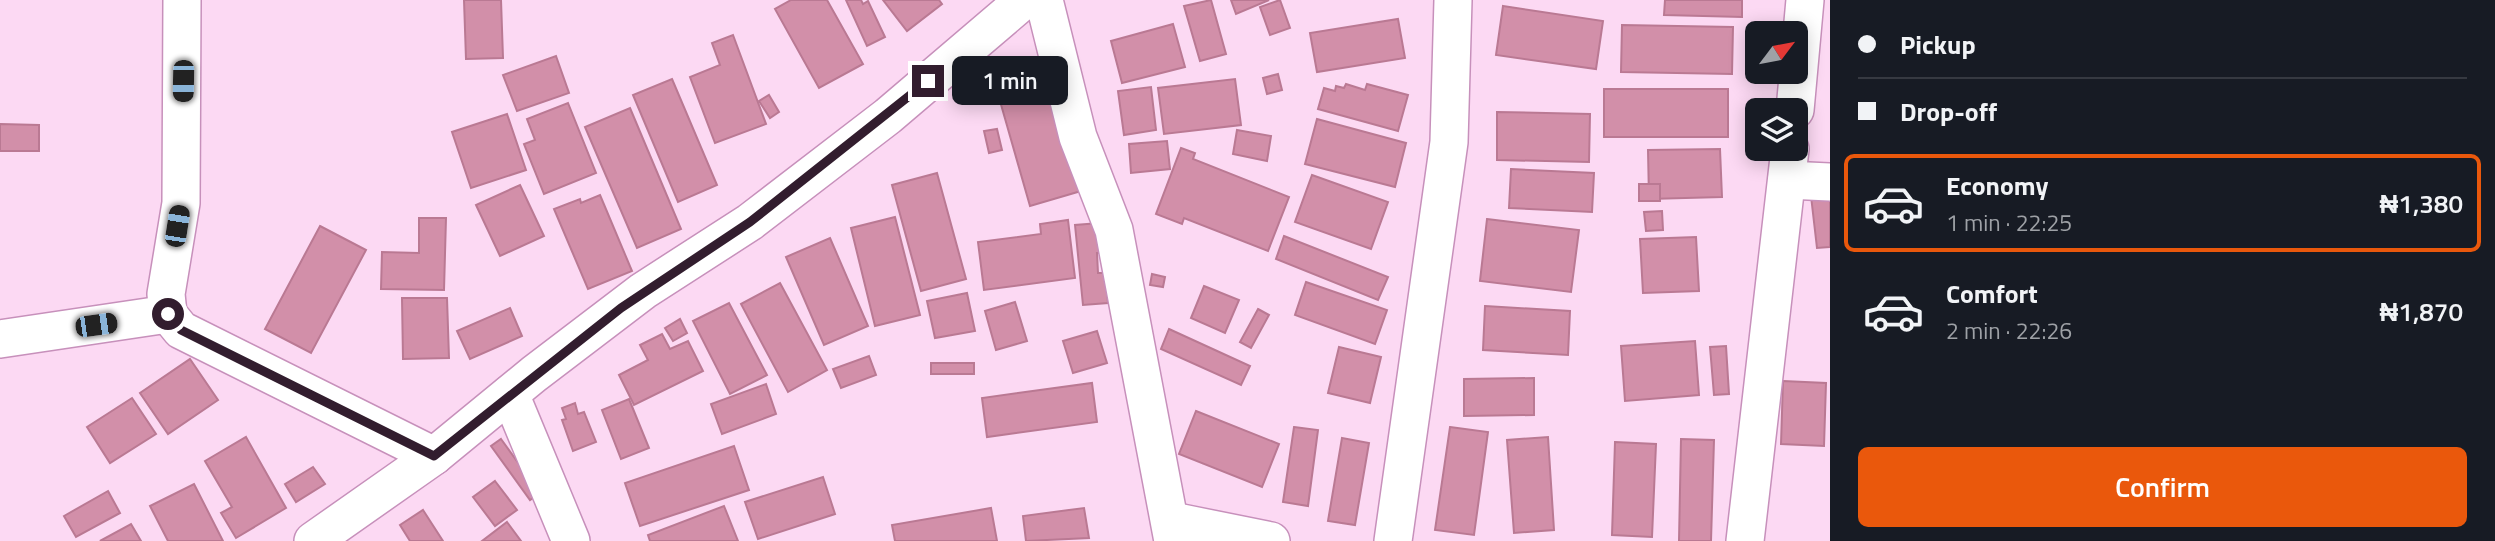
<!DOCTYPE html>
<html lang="en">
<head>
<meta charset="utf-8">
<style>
	:root { --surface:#171b24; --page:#20242c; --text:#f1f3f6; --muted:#9ea1a6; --line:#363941; --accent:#ea580c }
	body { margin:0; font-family:"Titillium Web",sans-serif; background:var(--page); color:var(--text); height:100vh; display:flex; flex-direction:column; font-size:26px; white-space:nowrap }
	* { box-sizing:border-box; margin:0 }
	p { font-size:23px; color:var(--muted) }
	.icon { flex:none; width:38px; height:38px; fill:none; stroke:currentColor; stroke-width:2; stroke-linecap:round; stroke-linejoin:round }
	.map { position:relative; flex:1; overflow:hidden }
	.drawer { display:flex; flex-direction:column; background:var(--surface); width:665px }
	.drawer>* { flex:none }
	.hud { display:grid; align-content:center; height:154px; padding:0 28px; background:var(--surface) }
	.needle { width:46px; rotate:58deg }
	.tools { position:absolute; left:1745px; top:21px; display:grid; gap:14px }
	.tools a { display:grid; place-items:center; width:63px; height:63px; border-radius:10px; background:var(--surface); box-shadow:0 4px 18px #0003; font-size:35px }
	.end { position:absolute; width:32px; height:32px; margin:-16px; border:9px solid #321d2e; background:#fff; box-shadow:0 0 0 4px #fff }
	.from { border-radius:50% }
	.bubble { position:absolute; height:49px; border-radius:10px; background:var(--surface); box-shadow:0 4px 18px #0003; font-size:23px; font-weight:600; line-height:49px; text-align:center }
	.car { position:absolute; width:21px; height:42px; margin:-21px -10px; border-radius:9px; box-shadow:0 0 5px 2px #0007; background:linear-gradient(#222 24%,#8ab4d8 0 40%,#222 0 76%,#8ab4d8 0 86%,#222 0) }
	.hud b { display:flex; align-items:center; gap:24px; height:66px; font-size:26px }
	.hud b+b { border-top:2px solid var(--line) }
	.hud i { width:18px; height:18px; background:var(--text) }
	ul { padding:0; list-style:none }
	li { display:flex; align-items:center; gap:21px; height:98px; margin:0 14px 10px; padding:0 14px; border:4px solid transparent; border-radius:10px }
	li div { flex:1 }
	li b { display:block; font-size:26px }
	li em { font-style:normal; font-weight:600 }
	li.selected { border-color:var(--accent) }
	li>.icon { width:63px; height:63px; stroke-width:1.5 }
	.cta { display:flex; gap:14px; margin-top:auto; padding:14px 28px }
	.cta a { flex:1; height:80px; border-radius:10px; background:var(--accent); color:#fff; font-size:28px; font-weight:600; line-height:80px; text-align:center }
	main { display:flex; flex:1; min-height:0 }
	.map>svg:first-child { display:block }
	.building { fill:#d28fa9; stroke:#ba7993; stroke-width:2 }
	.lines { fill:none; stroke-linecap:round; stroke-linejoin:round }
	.minor-casing { stroke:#c790bb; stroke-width:40 }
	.minor { stroke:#fff; stroke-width:37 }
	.route { stroke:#321d2e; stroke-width:9 }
</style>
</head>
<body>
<main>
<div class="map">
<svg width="1830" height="541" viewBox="0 0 1830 541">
	<rect width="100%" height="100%" fill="#fcd9f3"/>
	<g class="building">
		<polygon points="464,0 501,0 503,58 466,59"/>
		<polygon points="791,0 827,0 863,64 819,88 775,9"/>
		<polygon points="846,0 861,0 863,4 868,1 885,37 867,46"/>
		<polygon points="883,0 939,0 942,4 907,31"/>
		<polygon points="1211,0 1226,54 1200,61 1184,6"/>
		<polygon points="1231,0 1269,0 1236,14"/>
		<polygon points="1280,0 1290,28 1270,35 1260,7"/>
		<polygon points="1665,0 1742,0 1742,17 1664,15"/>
		<polygon points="1503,6 1603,21 1596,69 1496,55"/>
		<polygon points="1398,19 1405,58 1317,72 1310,33"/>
		<polygon points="1173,24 1185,67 1122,83 1111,41"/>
		<polygon points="1622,25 1733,27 1732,74 1621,72"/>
		<polygon points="733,35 766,124 715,143 690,77 720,65 712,43"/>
		<polygon points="556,56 569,93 517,111 503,75"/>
		<polygon points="1278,74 1282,90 1267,94 1263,78"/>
		<polygon points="672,79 717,185 678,202 633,95"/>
		<polygon points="1235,79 1241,125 1164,134 1158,88"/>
		<polygon points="1049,80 1081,191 1030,206 998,94"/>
		<polygon points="1346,84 1365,90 1367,84 1408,95 1398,131 1318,109 1324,88 1335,91 1336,86 1344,88"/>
		<polygon points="1151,87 1156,130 1124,135 1118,91"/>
		<rect x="1604" y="89" width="124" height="48"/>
		<polygon points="769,95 779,112 770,118 759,101"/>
		<polygon points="568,103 596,173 544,194 524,144 535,140 527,119"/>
		<polygon points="630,108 681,229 637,248 585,127"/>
		<polygon points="1497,112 1590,114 1589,162 1497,160"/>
		<polygon points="507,114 526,170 471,188 452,132"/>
		<polygon points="1317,119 1406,143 1395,187 1305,164"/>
		<polygon points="0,124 39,125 39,151 0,151"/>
		<polygon points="997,129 1002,150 989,153 984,131"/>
		<polygon points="1237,130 1271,136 1267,161 1233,154"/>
		<polygon points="1167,141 1170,169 1131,173 1129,144"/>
		<polygon points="1181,148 1195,153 1193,159 1289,197 1268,251 1184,218 1182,224 1156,214"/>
		<polygon points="1720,149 1722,197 1649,199 1648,150"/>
		<polygon points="1511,169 1594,173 1592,212 1509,208"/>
		<polygon points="937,173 966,279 921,291 892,185"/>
		<polygon points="1312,175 1388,202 1371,249 1295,222"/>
		<rect x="1639" y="184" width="21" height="17"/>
		<polygon points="520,185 544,236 500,256 476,205"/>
		<polygon points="1830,194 1830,247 1817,248 1811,196"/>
		<polygon points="600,195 632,271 588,289 554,209 580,199 581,203"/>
		<polygon points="1662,211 1663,230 1646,231 1644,212"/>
		<polygon points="895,217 920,315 875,326 851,228"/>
		<polygon points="419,218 446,218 444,290 381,289 382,252 419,253"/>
		<polygon points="1487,219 1579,230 1571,292 1480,281"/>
		<polygon points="1068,220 1075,278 984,290 978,242 1041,234 1040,224"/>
		<polygon points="1099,223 1102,253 1097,253 1098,273 1106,273 1108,303 1083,305 1075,225"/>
		<polygon points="320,226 366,250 311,353 265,329"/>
		<polygon points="1284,236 1388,277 1378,300 1276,259"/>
		<polygon points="1696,237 1699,291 1643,293 1640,239"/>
		<polygon points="830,238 868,326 824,345 786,257"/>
		<polygon points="1152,274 1165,277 1163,287 1150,285"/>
		<polygon points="1306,282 1387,310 1375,344 1295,315"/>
		<polygon points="780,283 827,370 788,392 741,304"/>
		<polygon points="1204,286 1239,300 1225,333 1191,318"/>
		<polygon points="967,293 975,331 935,338 927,301"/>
		<polygon points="402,298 447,298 449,358 403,359"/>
		<polygon points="1015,302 1027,341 996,350 985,311"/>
		<polygon points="729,303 767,375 730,394 693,321"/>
		<polygon points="1485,306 1570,311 1568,355 1483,350"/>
		<polygon points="510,308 522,336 470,359 457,331"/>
		<polygon points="1258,309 1269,315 1251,348 1240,342"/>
		<polygon points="680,319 687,333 673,341 665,328"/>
		<polygon points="1169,329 1250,366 1241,385 1161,349"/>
		<polygon points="1097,331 1107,363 1073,373 1063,341"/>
		<polygon points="662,334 670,349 688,341 703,371 634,405 619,375 648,360 640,345"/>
		<polygon points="1695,341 1699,395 1625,401 1621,346"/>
		<polygon points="1726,346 1729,394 1714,395 1710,347"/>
		<polygon points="1339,347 1381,357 1370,403 1328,393"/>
		<polygon points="869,356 876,375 841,388 833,369"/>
		<polygon points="190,359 218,400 168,434 140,393"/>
		<rect x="931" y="363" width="43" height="11"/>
		<polygon points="1534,378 1534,415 1464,416 1464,379"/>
		<polygon points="1783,381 1826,383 1824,446 1781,444"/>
		<polygon points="1092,383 1097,422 987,437 982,398"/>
		<polygon points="766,384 776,414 722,434 711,404"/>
		<polygon points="132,398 156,434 110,463 87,427"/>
		<polygon points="629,399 649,448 621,459 602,410"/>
		<polygon points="575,403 578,414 584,412 596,442 573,451 562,420 566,419 562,408"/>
		<polygon points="1196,411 1279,444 1262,487 1179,454"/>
		<polygon points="1294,427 1318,430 1308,506 1283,502"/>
		<polygon points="1450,427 1488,432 1474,535 1435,530"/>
		<polygon points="246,437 286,508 236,538 221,513 232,507 205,461"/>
		<polygon points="1548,437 1554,530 1514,533 1507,440"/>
		<polygon points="1342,438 1369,443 1355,525 1328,521"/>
		<polygon points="501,439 540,493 530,500 491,446"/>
		<polygon points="1681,439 1714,440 1711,541 1679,541"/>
		<polygon points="1615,442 1656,444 1652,537 1612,535"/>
		<polygon points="734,446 749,490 640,526 625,483"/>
		<polygon points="313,467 325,484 296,502 285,484"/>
		<polygon points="823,477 835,514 758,539 745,502"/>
		<polygon points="495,481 517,510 495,526 473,497"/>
		<polygon points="194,484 223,541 168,541 150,506"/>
		<polygon points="108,491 120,513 76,537 64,516"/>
		<polygon points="724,506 738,541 650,541 648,535"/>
		<polygon points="991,508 997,541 895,541 892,525"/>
		<polygon points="1084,508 1089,538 1026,541 1023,516"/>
		<polygon points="423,510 443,541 410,541 400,525"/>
		<polygon points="507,522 521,541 482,541"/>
		<polygon points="131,524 141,541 100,541"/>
	</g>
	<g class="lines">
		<g class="minor-casing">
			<g id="minor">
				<polyline points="182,0 181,203 166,294 168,314 181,330 434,456"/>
				<polyline points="1044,0 1078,137 1114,230 1173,541"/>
				<polyline points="1795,110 1805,0"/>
				<polyline points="1787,180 1830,182"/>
				<polyline points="0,339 168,314"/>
				<polyline points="510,394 571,541"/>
				<polyline points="1172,521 1271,541"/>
				<polyline points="313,541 434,456 534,374 643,291 750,222 888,116 1024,0"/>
				<polyline points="1393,541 1449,142 1453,0"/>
				<polyline points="1745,541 1790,149"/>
			</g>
		</g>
		<use href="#minor" class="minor"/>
	</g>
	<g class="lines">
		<polyline class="route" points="168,314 181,330 434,456 621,308 750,222 928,81"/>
	</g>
</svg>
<div class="tools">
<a><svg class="needle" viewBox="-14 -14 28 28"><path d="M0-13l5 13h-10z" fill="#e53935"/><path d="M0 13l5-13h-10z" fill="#9ea1a6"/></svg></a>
<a><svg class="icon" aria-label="layers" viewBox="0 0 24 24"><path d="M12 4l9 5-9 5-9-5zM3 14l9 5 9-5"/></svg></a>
</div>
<i class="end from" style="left:168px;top:314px"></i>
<i class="end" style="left:928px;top:81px"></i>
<div class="bubble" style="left:952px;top:56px;width:116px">1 min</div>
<i class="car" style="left:183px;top:81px;rotate:181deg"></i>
<i class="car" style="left:177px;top:226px;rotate:9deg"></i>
<i class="car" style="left:96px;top:325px;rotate:82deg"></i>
</div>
<section class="drawer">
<div class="hud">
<b><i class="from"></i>Pickup</b>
<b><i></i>Drop-off</b>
</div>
<ul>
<li class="selected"><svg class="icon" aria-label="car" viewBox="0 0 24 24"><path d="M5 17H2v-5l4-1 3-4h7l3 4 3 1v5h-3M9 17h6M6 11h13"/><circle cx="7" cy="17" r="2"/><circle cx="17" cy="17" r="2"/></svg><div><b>Economy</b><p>1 min · 22:25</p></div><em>₦1,380</em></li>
<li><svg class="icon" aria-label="car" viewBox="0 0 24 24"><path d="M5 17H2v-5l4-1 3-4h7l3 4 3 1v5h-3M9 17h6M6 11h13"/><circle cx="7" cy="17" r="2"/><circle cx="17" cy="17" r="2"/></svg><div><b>Comfort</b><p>2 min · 22:26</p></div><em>₦1,870</em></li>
</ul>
<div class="cta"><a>Confirm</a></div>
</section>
</main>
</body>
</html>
